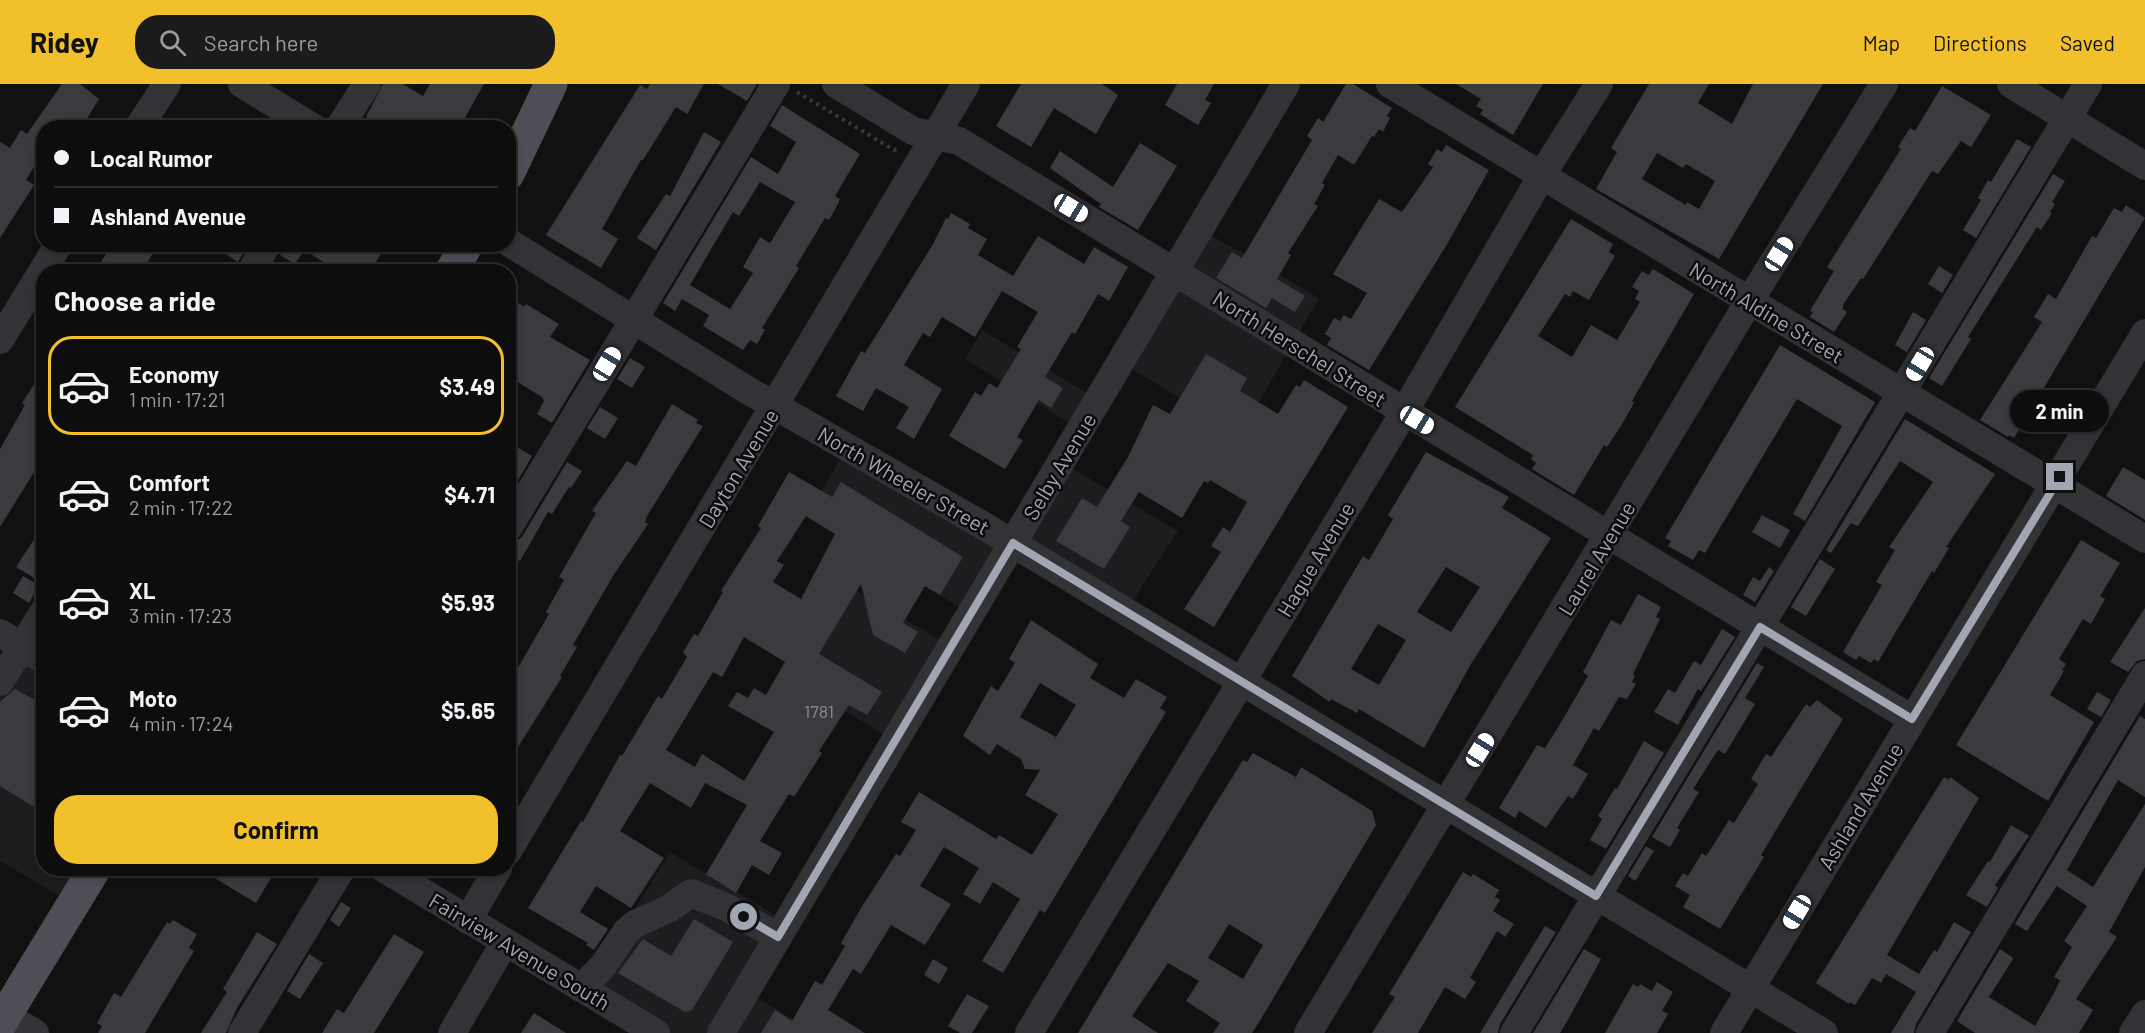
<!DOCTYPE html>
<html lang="en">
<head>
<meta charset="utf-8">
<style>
	:root { --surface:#0d0d0e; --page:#1b1b1c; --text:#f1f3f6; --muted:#9a9c9e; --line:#2d2d2e; --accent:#f1c02a }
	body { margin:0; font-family:Barlow,sans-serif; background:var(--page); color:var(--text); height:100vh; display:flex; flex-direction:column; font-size:22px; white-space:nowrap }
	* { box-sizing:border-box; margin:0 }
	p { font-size:20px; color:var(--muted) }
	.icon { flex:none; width:33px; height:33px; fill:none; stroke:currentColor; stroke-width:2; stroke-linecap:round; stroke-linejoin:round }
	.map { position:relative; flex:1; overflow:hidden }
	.sheet { position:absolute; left:36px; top:180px; width:480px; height:612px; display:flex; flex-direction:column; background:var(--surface); border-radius:24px; box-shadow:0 3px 9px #0003,0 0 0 2px var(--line) }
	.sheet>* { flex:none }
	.banner { position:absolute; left:36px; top:36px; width:480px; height:132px; border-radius:24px; box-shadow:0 3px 9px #0003,0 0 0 2px var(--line); display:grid; align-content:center; height:132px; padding:0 18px; background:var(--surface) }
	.end { position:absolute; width:27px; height:27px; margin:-14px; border:8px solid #a2a6b3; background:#111; box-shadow:0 0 0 3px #111 }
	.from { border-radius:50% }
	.bubble { position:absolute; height:42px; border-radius:21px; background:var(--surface); box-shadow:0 3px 9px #0003,0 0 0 2px var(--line); font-size:20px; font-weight:700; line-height:42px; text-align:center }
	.car { position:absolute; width:18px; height:36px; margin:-18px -9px; border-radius:8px; box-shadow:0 0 4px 2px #0007; background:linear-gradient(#fff 24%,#345 0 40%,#fff 0 76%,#345 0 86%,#fff 0) }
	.banner b { display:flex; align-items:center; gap:21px; height:57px; font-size:22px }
	.banner b+b { border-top:2px solid var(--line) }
	.banner i { width:15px; height:15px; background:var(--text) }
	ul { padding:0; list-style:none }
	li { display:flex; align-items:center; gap:18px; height:99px; margin:0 12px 9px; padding:0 6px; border:3px solid transparent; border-radius:24px }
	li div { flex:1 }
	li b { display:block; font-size:22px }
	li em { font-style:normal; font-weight:700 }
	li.selected { border-color:var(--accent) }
	li>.icon { width:54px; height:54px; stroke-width:1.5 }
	h2 { padding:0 18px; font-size:27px; line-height:72px }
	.button { display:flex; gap:12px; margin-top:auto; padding:12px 18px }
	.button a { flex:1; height:69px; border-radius:24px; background:var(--accent); color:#111; font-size:24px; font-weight:700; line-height:69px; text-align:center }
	header { display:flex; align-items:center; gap:36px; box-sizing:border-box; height:84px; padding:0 30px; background:var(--accent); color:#111 }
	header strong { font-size:28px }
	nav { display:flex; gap:33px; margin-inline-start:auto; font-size:21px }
	.search { width:420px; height:54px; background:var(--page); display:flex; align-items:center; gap:15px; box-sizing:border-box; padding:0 21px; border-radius:24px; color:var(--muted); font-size:22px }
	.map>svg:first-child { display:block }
	.built { fill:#1d1d1f }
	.building { fill:#3b3b3f; fill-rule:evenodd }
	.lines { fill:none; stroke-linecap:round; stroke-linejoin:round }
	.path { stroke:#38393e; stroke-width:4; stroke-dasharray:3 4.5; stroke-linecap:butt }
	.minor { stroke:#323237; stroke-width:28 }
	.major { stroke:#4e4f56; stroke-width:33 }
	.route { stroke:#a2a6b3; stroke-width:8 }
	.labels { text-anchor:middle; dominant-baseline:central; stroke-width:5; stroke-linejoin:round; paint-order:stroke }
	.number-label { font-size:18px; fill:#888b96 }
	.street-label { font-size:21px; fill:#a2a6b3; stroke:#0c0c0d }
</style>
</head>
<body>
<header>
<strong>Ridey</strong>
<div class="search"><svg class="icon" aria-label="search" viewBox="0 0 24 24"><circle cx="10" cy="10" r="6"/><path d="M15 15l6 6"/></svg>Search here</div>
<nav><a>Map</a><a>Directions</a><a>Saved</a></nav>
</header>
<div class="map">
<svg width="2145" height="949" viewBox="0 0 2145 949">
	<rect width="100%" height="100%" fill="#111112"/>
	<g class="built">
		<polygon points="1197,143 1319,214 1240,351 1116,275"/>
		<polygon points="982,246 1100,317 1081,346 965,275"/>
		<polygon points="846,365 1012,463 1063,379 1178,447 1124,530 1012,463 971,530 806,432"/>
		<polygon points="834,494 952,563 896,658 780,587"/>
		<polygon points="20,565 43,579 44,784 102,785 79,823 0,777 0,597"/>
		<polygon points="670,768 794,842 752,911 816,949 653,949 584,908"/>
	</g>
	<g class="building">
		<polygon points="62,0 80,0 99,15 81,44 44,44 44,66 26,96 34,101 0,154 0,58 10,64 21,46 27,50"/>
		<polygon points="383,0 403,0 423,12 430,0 484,0 459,44 383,44 366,33"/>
		<polygon points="650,0 704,0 687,30 676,23 643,76 641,76 602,145 618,155 601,184 546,151 640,1 647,5"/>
		<polygon points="718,0 757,0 747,17"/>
		<polygon points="1021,0 1102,0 1118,11 1096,50 1054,24 1031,63 996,42"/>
		<polygon points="1177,0 1214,0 1205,16 1211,19 1198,41 1165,21"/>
		<polygon points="1346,0 1353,0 1392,24 1387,32 1390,34 1383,48 1379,45 1374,53 1372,52 1354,81 1338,71 1322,99 1325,101 1314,120 1318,122 1288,169 1291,171 1277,195 1305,212 1295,228 1272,214 1266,224 1216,194 1232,168 1242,174 1312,56 1307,52 1318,34 1323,38"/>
		<polygon points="1456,0 1543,0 1513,51 1480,30 1483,26 1476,22 1481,15"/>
		<path d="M1649,0H1709L1698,19L1732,40L1753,0H1823L1719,175L1596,105L1617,68L1611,64ZM1657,69L1683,84L1686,80L1715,97L1699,125L1687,118L1686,121L1642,95Z"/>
		<polygon points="1942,2 1991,31 1971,63 1961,57 1938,90 1932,87 1863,195 1861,194 1843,221 1843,225 1847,228 1834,248 1810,233 1813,228 1810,227 1834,187 1827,183 1901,65 1898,63 1910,44 1915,47"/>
		<path d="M782,21L860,70L835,112L840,115L838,120L829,136L825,134L796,182L799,184L762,244L765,246L757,260L750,256L743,266L703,242L709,231L682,215L675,227L663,219L751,73L778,90L796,58L770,42ZM760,98L795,118L770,159L760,153L743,183L753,189L730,225L690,201L733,128L739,132Z"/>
		<polygon points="704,48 721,58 656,166 637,154 666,110 670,112"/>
		<polygon points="2017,55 2031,63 1976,154 1963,146 1981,116 1978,114 1988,96 1991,98"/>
		<polygon points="1140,59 1177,82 1138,146 1099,123 1101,120 1050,84 1060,67 1113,103"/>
		<polygon points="1446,61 1489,86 1446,162 1369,286 1327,261 1331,254 1325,250 1334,234 1340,237 1344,231 1351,235 1367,209 1333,190 1379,115 1402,128 1433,83 1428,80 1437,65 1442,68"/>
		<polygon points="2053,90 2065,97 2052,118 2055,120 2050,128 2052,129 2041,146 2037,143 1968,253 1971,255 1942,302 1929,294"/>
		<polygon points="2126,121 2145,134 2014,354 2009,351 2008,353 1980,336 2042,238 2034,233 2048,210 2056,215 2092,152 2096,154 2114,124 2122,128"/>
		<polygon points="951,129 970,140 968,144 987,155 978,171 1013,192 1038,152 1084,180 1094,163 1128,183 1109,217 1098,210 1075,250 1072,248 1045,293 1063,304 1051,324 1039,316 1017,353 1023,356 1005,385 949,352 975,308 981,312 989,299 997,304 1021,265 1017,263 1038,228 1002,207 975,253 942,233 930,253 923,249 904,281 942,305 914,355 896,344 909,323 876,304 863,327 836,312 861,267 865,269 932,162 946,134 948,135"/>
		<polygon points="1571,135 1613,160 1609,168 1615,172 1589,216 1573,207 1570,213 1565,210 1538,252 1572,273 1591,241 1617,256 1640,218 1635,215 1639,207 1632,203 1642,187 1649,191 1653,185 1694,210 1632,317 1634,319 1621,342 1607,363 1604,361 1574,411 1532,385 1536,379 1531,375 1533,371 1455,323"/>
		<polygon points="112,160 158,160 142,188 95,188"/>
		<polygon points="211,160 248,160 238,178"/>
		<polygon points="283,160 387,160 370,188 340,188 304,166 295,180 280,171"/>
		<polygon points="1939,182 1953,191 1942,209 1928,200"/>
		<polygon points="519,219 524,223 526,220 559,240 550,253 590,276 552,339 537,330 544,317 542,313 508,292 508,236"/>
		<polygon points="1913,228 1926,236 1907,268 1895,261"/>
		<polygon points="1780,261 1875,318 1805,437 1793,430 1842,342 1797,315 1705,469 1699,466 1693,476 1668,462 1671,457 1665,454"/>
		<polygon points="1206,270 1247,294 1240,307 1278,330 1296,301 1300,303 1304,296 1348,323 1214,543 1184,525 1221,468 1211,462 1223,443 1230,448 1247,418 1210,396 1208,399 1204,397 1182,434 1139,408 1121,437 1130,443 1104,485 1056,457 1082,414 1097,423 1128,373 1153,321 1170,330"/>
		<polygon points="630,274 645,283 632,304 617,295"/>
		<polygon points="44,285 44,372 0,443 0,365 25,321 22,319"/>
		<polygon points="672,320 698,336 696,339 703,342 647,432 645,438 648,440 613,492 573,561 577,563 560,592 562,593 508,679 508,607 515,596 512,594 549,530 546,528 564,496 559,493 596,429 592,427 627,377 636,382"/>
		<polygon points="600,323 618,334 605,355 587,344"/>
		<polygon points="1905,335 1995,390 1946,463 1949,464 1934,489 1932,487 1878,578 1874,575 1871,579 1859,572 1856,576 1843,568 1882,501 1876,498 1895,466 1889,463 1933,398 1900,377 1858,442 1851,439 1831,469 1826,466"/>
		<polygon points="515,362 532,372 514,403 508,400 508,373"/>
		<path d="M1426,368L1509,413L1502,424L1551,454L1471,580L1424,664L1359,625L1357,629L1331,615L1330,618L1292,592L1363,472L1369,476L1393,435L1388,431ZM1446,483L1480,503L1451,548L1417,528ZM1378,540L1406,556L1379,601L1351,585Z"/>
		<polygon points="567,378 582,387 571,404 569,403 552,430 548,428 520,477 508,471 513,459 522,453"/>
		<polygon points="2123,383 2145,396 2145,436 2106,412"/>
		<path d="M789,388L832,413L841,398L963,473L940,511L925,502L903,539L918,548L905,569L873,551L861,500L832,548L819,570L882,608L867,631L849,621L819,667L822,669L794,713L789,710L760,757L782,769L769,791L752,781L736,809L706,790L747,721L705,699L691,724L650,699L620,747L664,774L631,824L596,802L580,828L608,845L594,866L586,861L588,859L528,824L581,737L583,738L620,671L622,672L658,612L662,615L687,573L683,568L694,550L698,552L723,508L721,507L761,444L758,442ZM806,432L835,450L801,515L773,498L784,481L777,477ZM744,553L785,578L766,611L754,604L748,614L737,608L728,622L774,648L744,697L702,670L695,683L666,666L713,588L722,593Z"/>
		<polygon points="1762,431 1790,446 1780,464 1752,448"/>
		<polygon points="44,440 44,483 36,495 16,483"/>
		<polygon points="2081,456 2120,479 2100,512 2105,515 2091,540 2083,535 2059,575 2066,580 2062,586 2064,587 2050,611 2094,638 2048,717 1956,661"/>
		<polygon points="1820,475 1835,485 1806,532 1791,523"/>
		<polygon points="1769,483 1774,487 1755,518 1743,511 1753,493 1760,497"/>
		<polygon points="23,492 39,501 29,519 13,509"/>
		<polygon points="1638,510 1661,523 1656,533 1660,535 1633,590 1635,592 1632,598 1636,600 1627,615 1619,613 1599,647 1594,644 1573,681 1588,690 1573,715 1568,712 1546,744 1519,727 1515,734 1499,724 1537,661 1545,664 1563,635 1588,592 1583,588 1611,536 1621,541"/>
		<polygon points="2145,524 2145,575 2137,577 2128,588 2110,578"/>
		<path d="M1031,536L1098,580L1090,594L1124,614L1136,595L1167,613L1160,624L1166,628L1045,829L1040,826L1003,889L982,877L1020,815L993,798L980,820L963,810L979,784L944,763L920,802L951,820L925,861L891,841L861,890L853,885L828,926L865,949H761L775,926L792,937L815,897L822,901L845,862L841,859L861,824L896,770L900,772L916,746L901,738L919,708L996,755L999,751L1032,771L1058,730L1025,711L1040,686L1025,685L1021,675L997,660L990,671L963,652L991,602L998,607L1015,579L1009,575ZM1040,599L1076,621L1056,653L1020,633Z"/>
		<polygon points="1722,545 1735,553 1701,607 1698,605 1678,641 1654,628 1668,605 1675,609 1694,577 1701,581"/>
		<polygon points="1757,579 1764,583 1745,614 1755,620 1725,670 1718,666 1693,705 1699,708 1677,744 1680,746 1670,763 1652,753"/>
		<polygon points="15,605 44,621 44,729 0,702 0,618"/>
		<polygon points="2097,608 2111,616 2101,633 2087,625"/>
		<polygon points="1817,616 1843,635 1761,771 1764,773 1720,845 1683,823 1690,811 1675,802 1683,789 1688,792 1702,769 1706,772 1711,765 1729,736 1734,739 1758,700 1751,695 1766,670 1771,673 1806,620 1810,623"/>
		<polygon points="2140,632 2145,635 2145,713 2118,696 2067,786 2093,803 2145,720 2145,783 2109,848 2117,853 2076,915 2093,926 2079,949 1975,949 1957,937 2000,865 2012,873 2013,875 1989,913 2035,942 2054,909 2060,896 2054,893 2072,863 2064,857 2087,822 2057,802 2027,847 2015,840"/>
		<polygon points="1644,657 1664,669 1606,765 1590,756 1602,735 1598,732 1615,704 1617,705"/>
		<path d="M1253,669L1296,693L1301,683L1372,727L1376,741L1261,935L1252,949H1213L1220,939L1186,917L1199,897L1168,879L1132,932L1158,949H1078L1210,729L1243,676L1247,678ZM1229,840L1263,861L1243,895L1208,874Z"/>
		<polygon points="1944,693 1949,696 1950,693 1979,714 1887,871 1919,890 1934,866 1937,868 1954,838 1971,848 1916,940 1914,949 1891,949 1916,908 1886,890 1881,899 1872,894 1855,921 1850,918 1849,920 1816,899"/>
		<polygon points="2011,741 2029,752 1995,801 1998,804 1987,823 1966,811 1988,777 1990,778"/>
		<polygon points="1646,762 1654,767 1635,797 1628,792"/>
		<polygon points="198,784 277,784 256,819"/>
		<polygon points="1463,788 1471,793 1473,790 1499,806 1495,813 1500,816 1493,827 1514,840 1505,853 1497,847 1470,894 1476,898 1465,915 1445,903 1418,949 1372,949 1395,913 1389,910"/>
		<polygon points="341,818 351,824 339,843 330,836"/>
		<polygon points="694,835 733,858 692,926 685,928 618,889 643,855 671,872"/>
		<polygon points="173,836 197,850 189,864 194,867 145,949 98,949 102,942 97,939 114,909 121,913 167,838 170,840"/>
		<polygon points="1545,842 1556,848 1500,940 1498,949 1480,949"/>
		<polygon points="257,848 277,860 237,924 226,949 201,949 227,908 223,905"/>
		<polygon points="394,850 424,868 374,949 322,949 337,925 344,929"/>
		<polygon points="1584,865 1601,875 1569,934 1560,949 1533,949"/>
		<polygon points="309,870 323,879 300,915 287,907"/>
		<polygon points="933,875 948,884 939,900 924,891"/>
		<polygon points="1657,898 1673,908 1662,927 1668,930 1657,949 1605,949 1633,900 1638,903 1640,900 1652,907"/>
		<polygon points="967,910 989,922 972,949 960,949 948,942"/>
		<polygon points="534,929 566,949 521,949"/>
	</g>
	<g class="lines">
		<polyline class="path" points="797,8 894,66 899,65"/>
		<g class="minor">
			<polyline points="242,0 314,44"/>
			<polyline points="836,0 913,47 959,57 1912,635"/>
			<polyline points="1390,0 2145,455"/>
			<polyline points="2011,0 2145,82"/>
			<polyline points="138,44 167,0"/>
			<polyline points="339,44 367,0"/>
			<polyline points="508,158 749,307 984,442 1824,949"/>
			<polyline points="251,188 267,160"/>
			<polyline points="0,256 59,160"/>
			<polyline points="508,444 776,0"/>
			<polyline points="0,549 44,576"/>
			<polyline points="0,598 44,527"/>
			<polyline points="508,767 966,0"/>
			<polyline points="383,784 656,949"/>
			<polyline points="468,836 498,784"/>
			<polyline points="581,904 603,882 626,848 635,840 670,824 691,809 726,823 778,853"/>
			<polyline points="0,928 35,949"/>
			<polyline points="242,949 342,784"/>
			<polyline points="452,949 505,858"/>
			<polyline points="721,949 1286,0"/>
			<polyline points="1029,949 1397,340 1548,81 1599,0"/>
			<polyline points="1308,949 1742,229 1884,0"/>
			<polyline points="1514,949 2088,0"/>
			<polyline points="1724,949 2145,249"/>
			<polyline points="1930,949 2145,591"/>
			<polyline points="2133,949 2145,930"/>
		</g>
		<g class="major">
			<polyline points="508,90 551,0"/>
			<polyline points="451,188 467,160"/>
			<polyline points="0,940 95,784"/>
		</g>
	</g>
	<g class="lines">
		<polyline class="route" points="744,833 778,853 1013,459 1596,812 1760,543 1912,635 2060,393"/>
	</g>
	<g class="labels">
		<g class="number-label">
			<text x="819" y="627">1781</text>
		</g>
		<g class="street-label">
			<text transform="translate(1767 228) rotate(31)">North Aldine Street</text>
			<text transform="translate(1300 264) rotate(32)">North Herschel Street</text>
			<text transform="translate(1059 382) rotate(-59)">Selby Avenue</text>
			<text transform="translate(738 384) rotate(-59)">Dayton Avenue</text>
			<text transform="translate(904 396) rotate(30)">North Wheeler Street</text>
			<text transform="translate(1596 474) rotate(-59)">Laurel Avenue</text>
			<text transform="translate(1315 475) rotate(-59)">Hague Avenue</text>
			<text transform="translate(1860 722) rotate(-59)">Ashland Avenue</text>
			<text transform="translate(520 867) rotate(31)">Fairview Avenue South</text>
		</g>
	</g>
</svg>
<i class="end from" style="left:744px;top:833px"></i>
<i class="end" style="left:2060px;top:393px"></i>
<div class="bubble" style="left:2010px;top:306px;width:99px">2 min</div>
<i class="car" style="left:1071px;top:124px;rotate:121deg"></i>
<i class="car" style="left:1779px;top:170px;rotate:32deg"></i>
<i class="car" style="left:607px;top:280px;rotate:31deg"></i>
<i class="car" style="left:1920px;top:280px;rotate:211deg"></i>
<i class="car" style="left:1417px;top:336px;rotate:121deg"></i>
<i class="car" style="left:1480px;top:666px;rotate:32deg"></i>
<i class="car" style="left:1797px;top:828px;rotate:211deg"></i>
<div class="banner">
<b><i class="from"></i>Local Rumor</b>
<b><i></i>Ashland Avenue</b>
</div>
<section class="sheet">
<h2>Choose a ride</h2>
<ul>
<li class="selected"><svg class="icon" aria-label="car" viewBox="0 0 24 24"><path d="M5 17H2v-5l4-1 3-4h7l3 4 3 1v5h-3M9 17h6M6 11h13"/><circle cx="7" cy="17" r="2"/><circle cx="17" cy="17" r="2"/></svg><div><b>Economy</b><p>1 min · 17:21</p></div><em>$3.49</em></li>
<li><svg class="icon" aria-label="car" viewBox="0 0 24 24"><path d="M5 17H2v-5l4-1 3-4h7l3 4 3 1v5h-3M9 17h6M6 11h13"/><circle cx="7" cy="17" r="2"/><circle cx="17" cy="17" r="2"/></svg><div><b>Comfort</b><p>2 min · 17:22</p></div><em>$4.71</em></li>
<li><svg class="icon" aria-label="car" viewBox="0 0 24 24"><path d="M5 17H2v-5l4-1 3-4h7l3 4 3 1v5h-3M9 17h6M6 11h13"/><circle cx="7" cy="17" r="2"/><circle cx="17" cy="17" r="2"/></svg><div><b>XL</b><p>3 min · 17:23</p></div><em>$5.93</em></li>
<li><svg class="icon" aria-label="car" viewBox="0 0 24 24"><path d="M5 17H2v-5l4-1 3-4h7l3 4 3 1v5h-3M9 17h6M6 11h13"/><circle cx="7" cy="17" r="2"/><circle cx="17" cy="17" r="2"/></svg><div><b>Moto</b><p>4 min · 17:24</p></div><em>$5.65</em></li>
</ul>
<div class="button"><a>Confirm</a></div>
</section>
</div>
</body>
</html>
